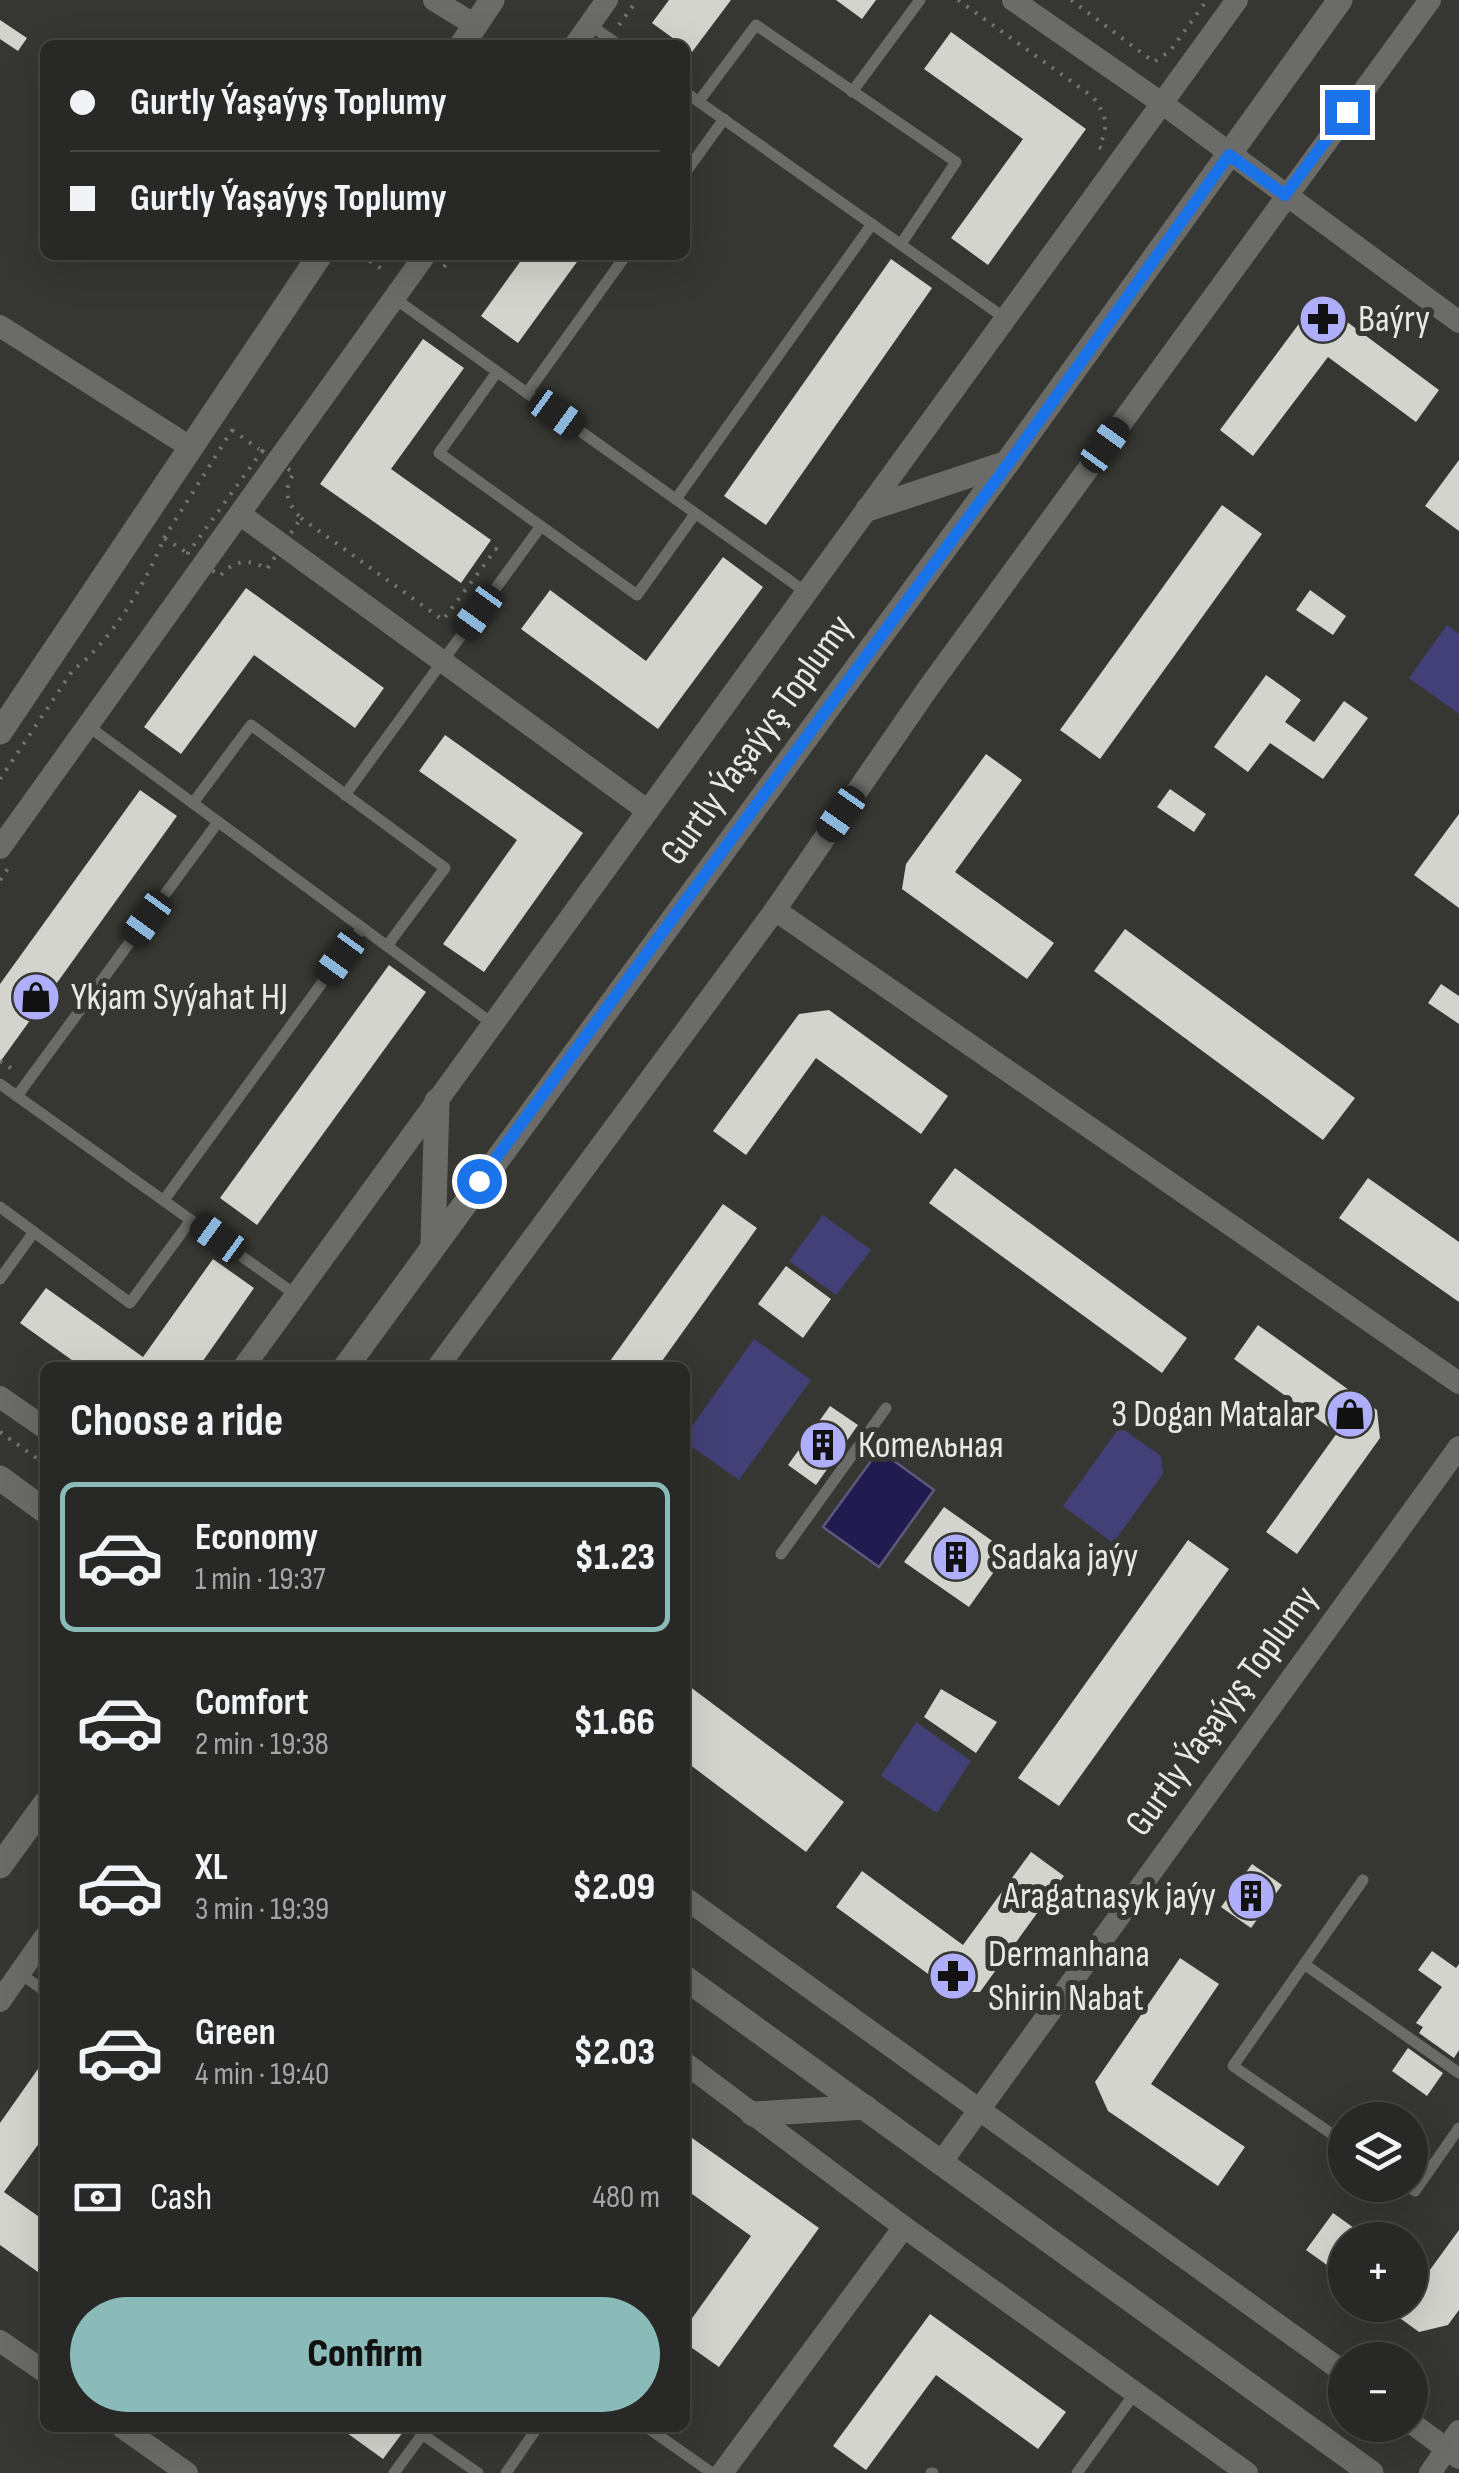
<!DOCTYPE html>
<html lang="en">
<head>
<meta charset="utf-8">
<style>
	:root { --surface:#282926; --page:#343532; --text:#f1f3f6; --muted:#a5a6a7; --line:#444543; --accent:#8bbbb9 }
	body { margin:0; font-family:"Sofia Sans Condensed",sans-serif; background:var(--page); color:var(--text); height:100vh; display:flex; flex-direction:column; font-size:38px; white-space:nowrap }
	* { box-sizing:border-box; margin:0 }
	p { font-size:32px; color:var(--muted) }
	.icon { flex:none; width:55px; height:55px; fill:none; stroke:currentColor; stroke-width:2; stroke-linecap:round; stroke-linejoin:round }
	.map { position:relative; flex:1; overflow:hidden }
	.panel { position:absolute; left:40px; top:1362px; width:650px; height:1070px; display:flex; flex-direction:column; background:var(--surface); border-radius:15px; box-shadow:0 10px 40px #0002,0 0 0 2px var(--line) }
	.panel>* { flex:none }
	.hud { position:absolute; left:40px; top:40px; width:650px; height:220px; border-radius:15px; box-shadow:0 10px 40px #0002,0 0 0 2px var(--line); display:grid; align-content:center; height:220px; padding:0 30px; background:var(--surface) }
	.buttons { position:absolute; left:1328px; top:2102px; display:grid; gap:20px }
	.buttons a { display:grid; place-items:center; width:100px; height:100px; border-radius:50%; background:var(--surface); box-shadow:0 10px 40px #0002,0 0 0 2px var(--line); font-size:50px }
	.end { position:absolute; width:45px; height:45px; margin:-22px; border:12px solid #1a73e8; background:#fff; box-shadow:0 0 0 5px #fff }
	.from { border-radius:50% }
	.car { position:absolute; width:30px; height:60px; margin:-30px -15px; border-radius:12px; box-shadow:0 0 8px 2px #0007; background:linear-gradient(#222 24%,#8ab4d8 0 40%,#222 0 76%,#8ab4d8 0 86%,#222 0) }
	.hud b { display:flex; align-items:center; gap:35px; height:95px; font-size:38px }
	.hud b+b { border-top:2px solid var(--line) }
	.hud i { width:25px; height:25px; background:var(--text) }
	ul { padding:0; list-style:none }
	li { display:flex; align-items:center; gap:30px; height:150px; margin:0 20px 15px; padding:0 10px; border:5px solid transparent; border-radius:15px }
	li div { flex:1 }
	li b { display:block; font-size:38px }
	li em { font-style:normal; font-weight:800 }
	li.on { border-color:var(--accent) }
	li>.icon { width:90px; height:90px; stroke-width:1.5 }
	h2 { padding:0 30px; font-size:45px; line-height:120px }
	.pay { display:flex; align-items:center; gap:25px; height:110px; padding:0 30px; font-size:38px }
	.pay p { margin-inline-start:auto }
	.button { display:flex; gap:20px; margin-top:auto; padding:20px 30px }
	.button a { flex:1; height:115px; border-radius:60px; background:var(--accent); color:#111; font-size:40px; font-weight:800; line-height:115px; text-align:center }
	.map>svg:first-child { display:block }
	.green { fill:#424076 }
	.water { fill:#221b50; stroke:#5d597d; stroke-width:2.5 }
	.building { fill:#d4d4ce }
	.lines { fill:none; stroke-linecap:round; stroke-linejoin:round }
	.path { stroke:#747571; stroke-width:4; stroke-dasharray:2.5 8; stroke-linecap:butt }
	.service { stroke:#6b6b69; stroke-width:11 }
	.minor { stroke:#6b6b69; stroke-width:22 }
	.tertiary { stroke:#6b6b69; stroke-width:25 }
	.route { stroke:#1a73e8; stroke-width:12 }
	.labels { text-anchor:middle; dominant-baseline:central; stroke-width:10; stroke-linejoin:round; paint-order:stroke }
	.poi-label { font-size:38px; fill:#e8e9e6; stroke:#363732; text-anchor:start }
	.street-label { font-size:38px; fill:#e8e9e6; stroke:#363732 }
</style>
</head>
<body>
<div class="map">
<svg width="1459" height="2473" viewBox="0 0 1459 2473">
	<rect width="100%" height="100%" fill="#363732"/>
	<g class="green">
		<polygon points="1447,625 1459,634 1459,714 1409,678"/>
		<polygon points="823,1215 871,1250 836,1295 789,1261"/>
		<polygon points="754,1339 811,1380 739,1480 685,1442 685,1436"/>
		<polygon points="1120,1427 1161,1456 1163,1474 1113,1543 1063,1506"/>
		<polygon points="916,1722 971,1761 937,1813 881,1776"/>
	</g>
	<polygon class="water" points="879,1450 934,1490 879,1567 823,1527"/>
	<g class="building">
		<polygon points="669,0 731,0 692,52 652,23"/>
		<polygon points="836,0 876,0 862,19"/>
		<polygon points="0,20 27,38 18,51 0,39"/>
		<polygon points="951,32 1086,129 988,265 951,238 1023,139 924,69"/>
		<polygon points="525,255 582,255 518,343 481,316"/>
		<polygon points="891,259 932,288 766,525 724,496"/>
		<polygon points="1331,310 1439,390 1416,422 1328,357 1253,456 1220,430 1304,317"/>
		<polygon points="423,339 464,368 391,469 491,540 461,583 320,484"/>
		<polygon points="1459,460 1459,531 1425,506"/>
		<polygon points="1222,505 1262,534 1100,759 1060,730"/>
		<polygon points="723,557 763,587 658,729 521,629 550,590 646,661"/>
		<polygon points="246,588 384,688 355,728 254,655 181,754 144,727"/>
		<polygon points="1310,590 1346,616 1333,635 1296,610"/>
		<polygon points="1266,675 1301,700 1285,722 1314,742 1344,701 1368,718 1323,779 1270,743 1248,772 1214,747"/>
		<polygon points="445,735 583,833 484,972 443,944 517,840 419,771"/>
		<polygon points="986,754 1022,780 955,872 1054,943 1027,979 902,889 906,864"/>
		<polygon points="1170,789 1206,814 1194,832 1157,807"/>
		<polygon points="140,790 177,816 0,1062 0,984"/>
		<polygon points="1459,814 1459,908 1414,875"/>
		<polygon points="1125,929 1355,1098 1323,1140 1094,971"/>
		<polygon points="389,965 426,992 257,1225 220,1198"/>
		<polygon points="1441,984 1459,996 1459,1024 1428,1003"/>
		<polygon points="829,1010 948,1096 921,1134 816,1058 746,1155 713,1131 799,1014"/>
		<polygon points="955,1168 1187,1338 1162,1373 929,1203"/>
		<polygon points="1368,1178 1459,1242 1459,1302 1339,1218"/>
		<polygon points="723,1204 757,1228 657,1368 605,1368"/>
		<polygon points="213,1259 254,1288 198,1368 83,1368 20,1323 46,1288 143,1357"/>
		<polygon points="786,1266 831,1299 803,1338 758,1304"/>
		<polygon points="1258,1325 1377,1410 1380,1438 1297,1554 1266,1532 1337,1433 1234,1359"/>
		<polygon points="830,1406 858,1425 816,1485 788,1465"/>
		<polygon points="944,1507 1008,1552 969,1607 904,1562"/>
		<polygon points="1188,1540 1229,1569 1059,1806 1018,1778"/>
		<polygon points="685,1683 844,1802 806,1852 685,1761"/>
		<polygon points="941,1689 997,1722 976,1753 924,1717"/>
		<polygon points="1031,1852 1064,1876 980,1992 953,1992 836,1907 862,1871 963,1945"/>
		<polygon points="1252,1864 1282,1885 1251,1928 1221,1907"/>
		<polygon points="1432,1951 1456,1968 1459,1964 1459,2050 1454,2058 1419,2033 1423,2027 1416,2023 1442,1987 1418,1970"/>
		<polygon points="1180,1958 1219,1984 1151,2084 1245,2147 1218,2186 1108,2111 1095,2082"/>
		<polygon points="1408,2048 1443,2073 1427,2096 1392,2071"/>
		<polygon points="45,2059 45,2135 4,2192 45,2221 45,2277 0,2245 0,2123"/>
		<polygon points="685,2133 819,2228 719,2367 685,2343 685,2328 751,2236 685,2189"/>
		<polygon points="1333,2213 1371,2240 1345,2240 1345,2278 1306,2250"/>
		<polygon points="1459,2230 1459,2310 1448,2325 1419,2332 1382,2305 1410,2305 1410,2268 1424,2278"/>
		<polygon points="930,2314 1066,2412 1038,2449 936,2375 866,2470 833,2446"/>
		<polygon points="340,2428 406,2428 383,2459"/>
	</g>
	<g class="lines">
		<g class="path">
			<path d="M958,0L1093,97C1107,117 1109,124 1099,147L1105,150"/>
			<polyline points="1071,0 1154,62 1170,51 1207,0"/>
			<polyline points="619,25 637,0"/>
			<polyline points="361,255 386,272"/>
			<polyline points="444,267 453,255"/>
			<polyline points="232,430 259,449"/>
			<path d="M262,451L294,473C282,491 287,503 301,518L267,569C249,558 234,560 220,576L188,553Z"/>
			<polyline points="301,518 443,620 496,549 502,554"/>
			<polyline points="164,538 234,427"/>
			<path d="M0,779L73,670C111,642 147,581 164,538L186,552"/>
			<polyline points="0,880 9,867"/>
			<polyline points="0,1061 17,1072"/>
			<polyline points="0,1432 45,1464"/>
		</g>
		<g class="service">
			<polyline points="590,25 619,45"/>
			<polyline points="685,92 1006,319"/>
			<polyline points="852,92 920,0"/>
			<polyline points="699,101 756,25 956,162 901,244"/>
			<polyline points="685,173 724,119"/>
			<polyline points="394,298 807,593"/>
			<polyline points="497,372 439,453 637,595 695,514"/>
			<polyline points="527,393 626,255"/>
			<polyline points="676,499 872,224"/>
			<polyline points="88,726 493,1024"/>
			<polyline points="345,795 541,526"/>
			<polyline points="193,803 251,725 445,868 387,946"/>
			<polyline points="0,1084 296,1295"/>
			<polyline points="17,1096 218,822"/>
			<polyline points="164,1200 362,928"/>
			<polyline points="0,1207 130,1303 191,1220"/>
			<polyline points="0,1279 34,1232"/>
			<polyline points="781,1554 886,1408"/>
			<polyline points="1304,1964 1459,2073"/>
			<polyline points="19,1973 45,1991"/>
			<polyline points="1345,2143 1233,2066 1363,1880"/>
			<polyline points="1406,2185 1415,2191 1459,2128"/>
			<polyline points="648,2428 712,2473"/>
			<polyline points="422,2434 478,2473"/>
			<polyline points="394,2473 427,2428"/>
			<polyline points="506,2473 537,2428"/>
			<polyline points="931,2473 933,2473"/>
			<polyline points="1077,2473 1135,2393"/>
		</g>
		<g class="minor">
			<polyline points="434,0 475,25"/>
			<polyline points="1013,0 1163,104 1459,322"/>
			<polyline points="575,45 607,0"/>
			<polyline points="0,326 190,447"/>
			<polyline points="241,515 648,811"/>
			<polyline points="0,848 425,255"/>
			<polyline points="775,910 1459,1383"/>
			<polyline points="243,1368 1237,0"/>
			<polyline points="437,1368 775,910 929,687 1430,0"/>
			<polyline points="0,1397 45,1428"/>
			<polyline points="685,1898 1345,2373"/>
			<polyline points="0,2001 45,1937"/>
			<polyline points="685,2063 904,2227 1247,2473"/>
			<polyline points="940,2164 1459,1447"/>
			<polyline points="0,2341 45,2372"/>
			<polyline points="1410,2422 1459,2458"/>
			<polyline points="123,2428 187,2473"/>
			<polyline points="722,2473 904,2227"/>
			<polyline points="1430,2473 1459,2431"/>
		</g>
		<g class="tertiary">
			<polyline points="462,45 492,0"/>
			<polyline points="868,509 1007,463"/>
			<polyline points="0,732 320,255"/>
			<polyline points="433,1244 437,1101"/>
			<polyline points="345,1368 1007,463 1340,0"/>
			<polyline points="0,1478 45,1511"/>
			<polyline points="0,1866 45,1804"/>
			<polyline points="685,1978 1371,2473"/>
			<polyline points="753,2114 865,2107"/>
		</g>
	</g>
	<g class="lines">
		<polyline class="route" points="479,1181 1008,464 1229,155 1285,195 1347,112"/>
	</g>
	<defs>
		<g id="pharmacy-disc" transform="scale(2.5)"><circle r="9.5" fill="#aeaefa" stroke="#363732"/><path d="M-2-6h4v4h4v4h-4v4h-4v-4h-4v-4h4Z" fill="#111"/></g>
		<g id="shop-disc" transform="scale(2.5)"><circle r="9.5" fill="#aeaefa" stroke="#363732"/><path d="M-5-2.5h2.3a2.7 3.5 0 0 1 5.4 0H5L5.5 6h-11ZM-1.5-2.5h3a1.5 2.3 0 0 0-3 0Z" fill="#111"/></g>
		<g id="building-disc" transform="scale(2.5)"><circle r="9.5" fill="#aeaefa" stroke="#363732"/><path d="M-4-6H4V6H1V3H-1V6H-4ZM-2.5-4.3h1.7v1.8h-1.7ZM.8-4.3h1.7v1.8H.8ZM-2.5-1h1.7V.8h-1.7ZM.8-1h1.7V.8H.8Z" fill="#111"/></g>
	</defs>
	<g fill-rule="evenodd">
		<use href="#pharmacy-disc" x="1323" y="319"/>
		<use href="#shop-disc" x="36" y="997"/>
		<use href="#shop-disc" x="1350" y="1414"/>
		<use href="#building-disc" x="823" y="1445"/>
		<use href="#building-disc" x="956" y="1557"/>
		<use href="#building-disc" x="1251" y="1896"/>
		<use href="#pharmacy-disc" x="953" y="1976"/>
	</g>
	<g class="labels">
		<g class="poi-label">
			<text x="1358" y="319">Baýry</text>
			<text x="71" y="997">Ykjam Syýahat HJ</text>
			<text x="1315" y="1414" text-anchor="end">3 Dogan Matalar</text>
			<text x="858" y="1445">Котельная</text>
			<text x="991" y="1557">Sadaka jaýy</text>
			<text x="1216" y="1896" text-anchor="end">Aragatnaşyk jaýy</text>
			<text x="988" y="1954">Dermanhana<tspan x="988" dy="44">Shirin Nabat</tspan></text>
		</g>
		<g class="street-label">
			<text transform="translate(757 740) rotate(-54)">Gurtly Ýaşaýyş Toplumy</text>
			<text transform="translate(1222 1711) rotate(-54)">Gurtly Ýaşaýyş Toplumy</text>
		</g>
	</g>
</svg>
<div class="buttons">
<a><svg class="icon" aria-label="layers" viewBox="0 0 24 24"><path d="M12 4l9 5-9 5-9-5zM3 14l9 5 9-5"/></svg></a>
<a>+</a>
<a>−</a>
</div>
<i class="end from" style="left:479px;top:1181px"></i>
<i class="end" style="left:1347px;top:112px"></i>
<i class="car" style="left:557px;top:414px;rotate:126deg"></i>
<i class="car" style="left:1105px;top:445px;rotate:36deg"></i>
<i class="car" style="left:478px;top:612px;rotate:216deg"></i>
<i class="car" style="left:841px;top:814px;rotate:215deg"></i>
<i class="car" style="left:147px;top:919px;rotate:216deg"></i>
<i class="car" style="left:340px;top:958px;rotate:216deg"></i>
<i class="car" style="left:218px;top:1238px;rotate:306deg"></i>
<div class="hud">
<b><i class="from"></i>Gurtly Ýaşaýyş Toplumy</b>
<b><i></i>Gurtly Ýaşaýyş Toplumy</b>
</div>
<section class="panel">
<h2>Choose a ride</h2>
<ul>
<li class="on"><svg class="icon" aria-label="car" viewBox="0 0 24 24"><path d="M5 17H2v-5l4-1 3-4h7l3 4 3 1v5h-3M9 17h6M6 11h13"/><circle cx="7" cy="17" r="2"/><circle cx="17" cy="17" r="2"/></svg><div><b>Economy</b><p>1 min · 19:37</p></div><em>$1.23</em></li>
<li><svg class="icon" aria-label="car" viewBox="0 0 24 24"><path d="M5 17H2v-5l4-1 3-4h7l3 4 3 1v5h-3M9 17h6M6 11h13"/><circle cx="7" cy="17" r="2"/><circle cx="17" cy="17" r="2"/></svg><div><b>Comfort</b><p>2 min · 19:38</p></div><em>$1.66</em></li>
<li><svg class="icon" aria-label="car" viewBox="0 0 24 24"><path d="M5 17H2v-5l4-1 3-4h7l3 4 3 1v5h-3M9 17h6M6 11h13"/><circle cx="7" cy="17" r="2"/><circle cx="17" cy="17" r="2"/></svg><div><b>XL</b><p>3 min · 19:39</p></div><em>$2.09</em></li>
<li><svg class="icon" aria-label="car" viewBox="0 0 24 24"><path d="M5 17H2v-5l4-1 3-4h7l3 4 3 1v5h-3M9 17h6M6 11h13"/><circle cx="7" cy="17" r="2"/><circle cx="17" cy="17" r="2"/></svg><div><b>Green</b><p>4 min · 19:40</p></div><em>$2.03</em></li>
</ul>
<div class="pay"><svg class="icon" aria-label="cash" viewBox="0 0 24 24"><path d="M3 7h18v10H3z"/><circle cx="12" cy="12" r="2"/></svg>Cash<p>480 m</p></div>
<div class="button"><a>Confirm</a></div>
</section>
</div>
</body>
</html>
